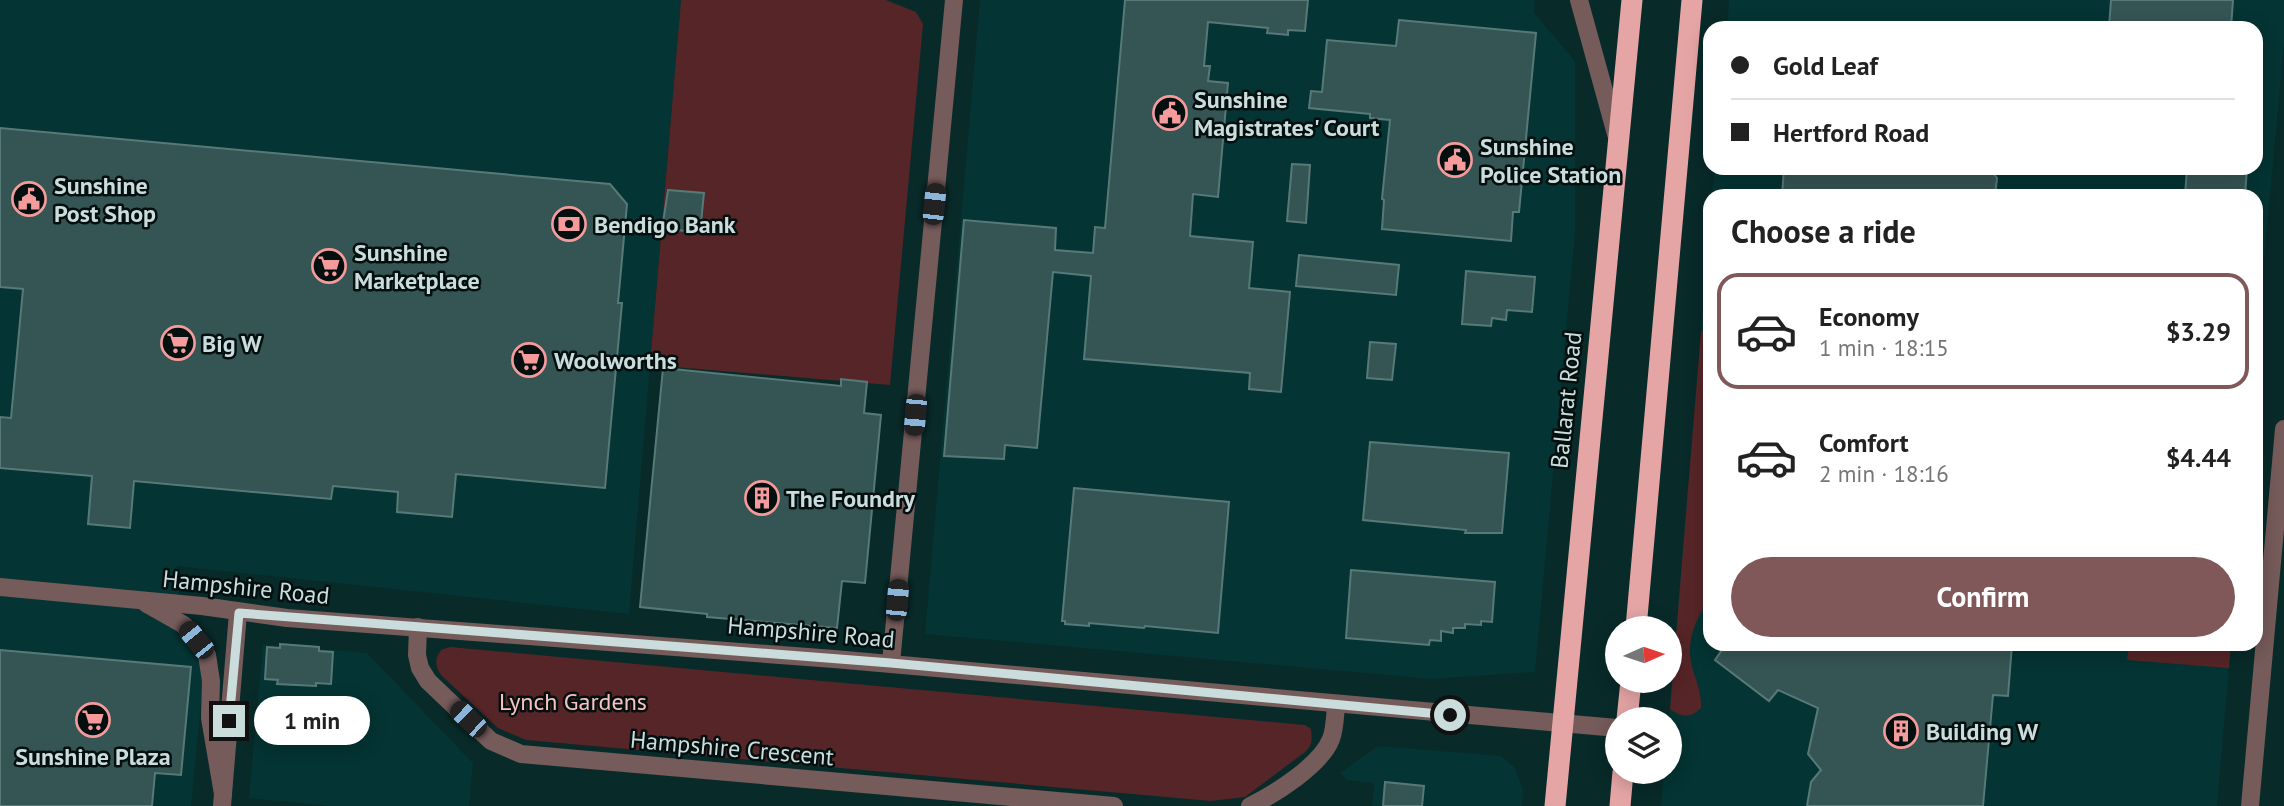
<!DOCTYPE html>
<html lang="en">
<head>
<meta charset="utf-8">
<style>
	:root { --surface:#fff; --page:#f2f2f2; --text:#222; --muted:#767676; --line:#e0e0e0; --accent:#815859 }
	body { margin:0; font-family:"PT Sans",sans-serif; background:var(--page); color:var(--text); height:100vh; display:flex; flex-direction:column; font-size:26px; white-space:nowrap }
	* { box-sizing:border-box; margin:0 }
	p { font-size:23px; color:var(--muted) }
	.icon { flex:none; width:38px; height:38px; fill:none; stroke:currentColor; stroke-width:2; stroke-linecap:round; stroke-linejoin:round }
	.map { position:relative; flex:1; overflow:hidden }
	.details { position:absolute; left:1703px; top:189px; width:560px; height:462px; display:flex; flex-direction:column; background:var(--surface); border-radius:21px; box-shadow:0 4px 18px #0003 }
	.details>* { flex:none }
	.top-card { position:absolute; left:1703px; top:21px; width:560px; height:154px; border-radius:21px; box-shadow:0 4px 18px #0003; display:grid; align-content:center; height:154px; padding:0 28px; background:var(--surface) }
	.needle { width:46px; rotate:87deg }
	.buttons { position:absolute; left:1605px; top:616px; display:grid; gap:14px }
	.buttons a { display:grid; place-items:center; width:77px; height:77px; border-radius:50%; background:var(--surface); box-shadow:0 4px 18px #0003; font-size:35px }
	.end { position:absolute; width:32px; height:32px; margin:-16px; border:9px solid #cadcdb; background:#111; box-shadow:0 0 0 4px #111 }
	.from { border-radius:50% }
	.bubble { position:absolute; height:49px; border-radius:24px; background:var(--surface); box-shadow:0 4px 18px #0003; font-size:23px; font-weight:800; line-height:49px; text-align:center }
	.car { position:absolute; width:21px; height:42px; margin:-21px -10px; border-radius:9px; box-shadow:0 0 5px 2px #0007; background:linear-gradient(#222 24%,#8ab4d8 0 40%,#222 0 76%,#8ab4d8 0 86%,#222 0) }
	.top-card b { display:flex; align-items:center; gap:24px; height:66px; font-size:26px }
	.top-card b+b { border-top:2px solid var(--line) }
	.top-card i { width:18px; height:18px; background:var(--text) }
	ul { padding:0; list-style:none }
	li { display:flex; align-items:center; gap:21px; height:116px; margin:0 14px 10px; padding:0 14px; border:4px solid transparent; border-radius:21px }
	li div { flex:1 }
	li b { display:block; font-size:26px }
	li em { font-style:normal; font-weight:800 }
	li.selected { border-color:var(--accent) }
	li>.icon { width:63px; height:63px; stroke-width:1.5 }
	h2 { padding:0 28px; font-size:32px; line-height:84px }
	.primary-button { display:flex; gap:14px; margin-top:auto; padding:14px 28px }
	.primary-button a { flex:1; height:80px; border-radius:42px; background:var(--accent); color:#fff; font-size:28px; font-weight:800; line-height:80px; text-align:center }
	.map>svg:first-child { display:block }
	.built { fill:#043433 }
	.green { fill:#562527 }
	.building { fill:#355554; stroke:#577977; stroke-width:2 }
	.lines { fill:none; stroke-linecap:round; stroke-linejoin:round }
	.minor { stroke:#755b5a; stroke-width:18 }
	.highway { stroke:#e5a5a5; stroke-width:21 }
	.route { stroke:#cadcdb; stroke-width:9 }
	.labels { text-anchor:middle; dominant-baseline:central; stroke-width:5; stroke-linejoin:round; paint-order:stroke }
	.poi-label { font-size:24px; font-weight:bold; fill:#cadcdb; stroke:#041010; text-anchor:start }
	.street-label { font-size:24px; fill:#cadcdb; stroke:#041010 }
	.park-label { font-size:24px; fill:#f9c2c1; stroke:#041010 }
</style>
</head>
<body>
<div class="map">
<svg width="2284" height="806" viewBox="0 0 2284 806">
	<rect width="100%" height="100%" fill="#082a29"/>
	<g class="built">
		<polygon points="0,0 681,0 629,614 177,566 180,632 203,661 204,675 191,806 0,806"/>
		<polygon points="980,0 1535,0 1534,13 1575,61 1575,232 1535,672 1432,679 925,634"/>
		<polygon points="1729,0 2284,0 2284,44 2256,345 2256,196 1712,196 1715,168 2256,168 2256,28 1727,28"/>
		<polygon points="1710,226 1710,332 1701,331"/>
		<polygon points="1688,483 1710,485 1710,644 2231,644 2217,806 1661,806 1664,772 1670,772 1669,719"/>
		<polygon points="263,644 367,653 473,763 469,806 330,806 249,798"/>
		<polygon points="1378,746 1501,756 1514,767 1523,789 1522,806 1372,806 1374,783 1347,780 1340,773"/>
	</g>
	<g class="green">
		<polygon points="681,0 886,0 916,12 923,24 890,385 650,365"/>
		<path d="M1701,331L1710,332V597C1699,615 1689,632 1690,654C1691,672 1702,688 1701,708C1691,718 1682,718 1670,709Z"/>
		<polygon points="2129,644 2231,644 2229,668 2127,660"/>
		<path d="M450,647L1305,725L1311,729C1312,739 1313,745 1305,752L1245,797L1211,801L526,740L498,728L442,676C435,667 434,660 441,650Z"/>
	</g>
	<g class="building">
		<polygon points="1125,0 1308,0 1305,31 1288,30 1288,35 1267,33 1268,28 1208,22 1204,66 1210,66 1208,81 1228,83 1218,197 1193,194 1190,236 1253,242 1249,288 1290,292 1281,392 1249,389 1250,373 1084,359 1091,276 1053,272 1037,448 1005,445 1004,459 944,456 964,220 1056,228 1055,250 1093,253 1095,227 1105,228"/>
		<polygon points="2111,0 2233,0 2231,28 2109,28"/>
		<polygon points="1399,20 1536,33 1519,212 1513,212 1511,241 1382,229 1384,200 1382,199 1390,120 1370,118 1370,114 1309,108 1311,91 1322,92 1327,40 1396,46"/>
		<polygon points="0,128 610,184 627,204 618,303 622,303 605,488 456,474 452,517 397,512 398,492 333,486 331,499 134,481 130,528 88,524 92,476 0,468 0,417 11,418 23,289 0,287"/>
		<polygon points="1292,164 1310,165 1306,223 1287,221"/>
		<polygon points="1784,168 1989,168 1997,178 1995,196 1782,196"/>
		<polygon points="2187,168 2247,168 2245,196 2185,196"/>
		<polygon points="668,190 704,193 700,232 662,229"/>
		<polygon points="1299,255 1399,265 1396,295 1296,286"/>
		<polygon points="1466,271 1535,277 1532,312 1507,310 1506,320 1492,318 1491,326 1462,324"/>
		<polygon points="1370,342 1396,344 1392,380 1367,378"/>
		<polygon points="663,368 841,386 841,379 867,382 864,413 881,415 865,583 842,581 837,628 707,617 707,614 640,607"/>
		<polygon points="1370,442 1509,453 1502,533 1465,533 1466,530 1363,520"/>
		<polygon points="1074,488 1229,502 1218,633 1145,626 1144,628 1089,623 1089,626 1065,624 1065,621 1062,621"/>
		<polygon points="1351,570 1495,582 1492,622 1481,621 1481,625 1465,624 1465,628 1453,628 1453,633 1441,631 1441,641 1430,640 1429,645 1346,638"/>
		<polygon points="280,644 319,647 319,651 333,652 331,684 316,683 316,686 277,684 278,680 265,679 267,647 280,648"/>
		<polygon points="1726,644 2012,644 2008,696 1993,695 1983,806 1807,806 1811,782 1821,770 1808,754 1818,708 1778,690 1769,701 1715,660"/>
		<polygon points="0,650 191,667 181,775 155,773 152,806 0,806"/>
		<polygon points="1385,782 1424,786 1422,806 1383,806"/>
	</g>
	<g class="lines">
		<g class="minor">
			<polyline points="1579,0 1616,134"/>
			<polyline points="0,587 202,606 287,618 834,659 1617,728"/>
			<polyline points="147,604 184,625 207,655 211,681 210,718 223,794"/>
			<polyline points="418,627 417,655 420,668 428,681 491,741 521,754 1114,806"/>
			<polyline points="891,663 954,0"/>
			<polyline points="222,806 238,613"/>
			<path d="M1250,806C1275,794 1321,765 1331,739C1335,729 1335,716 1336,705"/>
			<polyline points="2250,806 2284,429"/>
		</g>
		<g class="highway">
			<polyline points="1636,628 1692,0"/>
			<polyline points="1627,719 1631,681"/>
			<polyline points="1555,806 1632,0"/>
			<polyline points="1620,806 1623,772"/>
		</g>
	</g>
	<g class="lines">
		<polyline class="route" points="229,721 239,613 891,663 1450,715"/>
	</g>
	<defs>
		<g id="civic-ring" transform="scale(1.75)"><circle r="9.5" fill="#041010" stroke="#f59b9c" stroke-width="1.5"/><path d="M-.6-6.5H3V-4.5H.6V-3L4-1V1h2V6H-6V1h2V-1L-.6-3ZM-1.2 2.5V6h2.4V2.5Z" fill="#f59b9c"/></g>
		<g id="bank-ring" transform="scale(1.75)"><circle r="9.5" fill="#041010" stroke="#f59b9c" stroke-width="1.5"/><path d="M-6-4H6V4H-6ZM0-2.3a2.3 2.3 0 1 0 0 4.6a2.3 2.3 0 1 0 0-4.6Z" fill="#f59b9c"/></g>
		<g id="supermarket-ring" transform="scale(1.75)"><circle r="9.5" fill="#041010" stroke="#f59b9c" stroke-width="1.5"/><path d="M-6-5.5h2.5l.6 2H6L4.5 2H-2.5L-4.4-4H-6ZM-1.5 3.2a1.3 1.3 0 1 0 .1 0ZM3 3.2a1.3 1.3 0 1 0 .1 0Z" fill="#f59b9c"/></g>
		<g id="building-ring" transform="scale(1.75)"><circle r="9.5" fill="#041010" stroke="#f59b9c" stroke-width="1.5"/><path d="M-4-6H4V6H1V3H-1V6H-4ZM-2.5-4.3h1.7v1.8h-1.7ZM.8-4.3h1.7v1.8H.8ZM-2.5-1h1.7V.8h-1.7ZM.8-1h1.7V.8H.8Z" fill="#f59b9c"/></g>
	</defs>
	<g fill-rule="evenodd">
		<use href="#civic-ring" x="1170" y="113"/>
		<use href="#civic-ring" x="1455" y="160"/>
		<use href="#civic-ring" x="29" y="199"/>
		<use href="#bank-ring" x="569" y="224"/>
		<use href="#supermarket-ring" x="329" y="266"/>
		<use href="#supermarket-ring" x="178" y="343"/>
		<use href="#supermarket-ring" x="529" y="360"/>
		<use href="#building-ring" x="762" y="498"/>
		<use href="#supermarket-ring" x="93" y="720"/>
		<use href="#building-ring" x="1901" y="731"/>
	</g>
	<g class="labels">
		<g class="poi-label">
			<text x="1194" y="99">Sunshine<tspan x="1194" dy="28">Magistrates' Court</tspan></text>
			<text x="1480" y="146">Sunshine<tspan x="1480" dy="28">Police Station</tspan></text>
			<text x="54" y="185">Sunshine<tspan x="54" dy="28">Post Shop</tspan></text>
			<text x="594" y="224">Bendigo Bank</text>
			<text x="354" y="252">Sunshine<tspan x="354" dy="28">Marketplace</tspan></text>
			<text x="202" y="343">Big W</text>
			<text x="554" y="360">Woolworths</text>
			<text x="786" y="498">The Foundry</text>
			<text x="1926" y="731">Building W</text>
			<text x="93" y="756" text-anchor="middle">Sunshine Plaza</text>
		</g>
		<g class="street-label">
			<text transform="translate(1566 400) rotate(-84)">Ballarat Road</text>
			<text transform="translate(246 587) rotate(6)">Hampshire Road</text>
			<text transform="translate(811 632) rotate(5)">Hampshire Road</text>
			<text transform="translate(732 748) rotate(5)">Hampshire Crescent</text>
		</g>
		<g class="park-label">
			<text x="573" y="701">Lynch Gardens</text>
		</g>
	</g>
</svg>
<div class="buttons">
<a><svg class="needle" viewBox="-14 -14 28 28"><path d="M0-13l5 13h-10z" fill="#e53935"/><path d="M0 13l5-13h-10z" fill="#767676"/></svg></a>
<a><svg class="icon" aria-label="layers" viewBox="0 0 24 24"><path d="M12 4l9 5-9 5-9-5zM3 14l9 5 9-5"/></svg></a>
</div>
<i class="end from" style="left:1450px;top:715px"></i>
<i class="end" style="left:229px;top:721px"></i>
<div class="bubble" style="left:254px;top:696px;width:116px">1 min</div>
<i class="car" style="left:934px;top:204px;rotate:6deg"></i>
<i class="car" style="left:915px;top:415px;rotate:185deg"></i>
<i class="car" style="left:897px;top:600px;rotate:5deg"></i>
<i class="car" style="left:196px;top:640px;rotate:321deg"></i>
<i class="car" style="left:468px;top:719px;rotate:314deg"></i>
<div class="top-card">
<b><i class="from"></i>Gold Leaf</b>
<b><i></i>Hertford Road</b>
</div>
<section class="details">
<h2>Choose a ride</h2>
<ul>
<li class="selected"><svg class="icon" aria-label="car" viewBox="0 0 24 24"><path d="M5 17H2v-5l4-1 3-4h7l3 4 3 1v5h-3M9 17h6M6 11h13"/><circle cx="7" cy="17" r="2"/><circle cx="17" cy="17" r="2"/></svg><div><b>Economy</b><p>1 min · 18:15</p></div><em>$3.29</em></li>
<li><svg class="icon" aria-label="car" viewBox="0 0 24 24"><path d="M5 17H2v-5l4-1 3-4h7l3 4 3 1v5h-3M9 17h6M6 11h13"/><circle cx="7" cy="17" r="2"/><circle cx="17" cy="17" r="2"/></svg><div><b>Comfort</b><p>2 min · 18:16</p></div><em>$4.44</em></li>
</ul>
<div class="primary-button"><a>Confirm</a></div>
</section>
</div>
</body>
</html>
